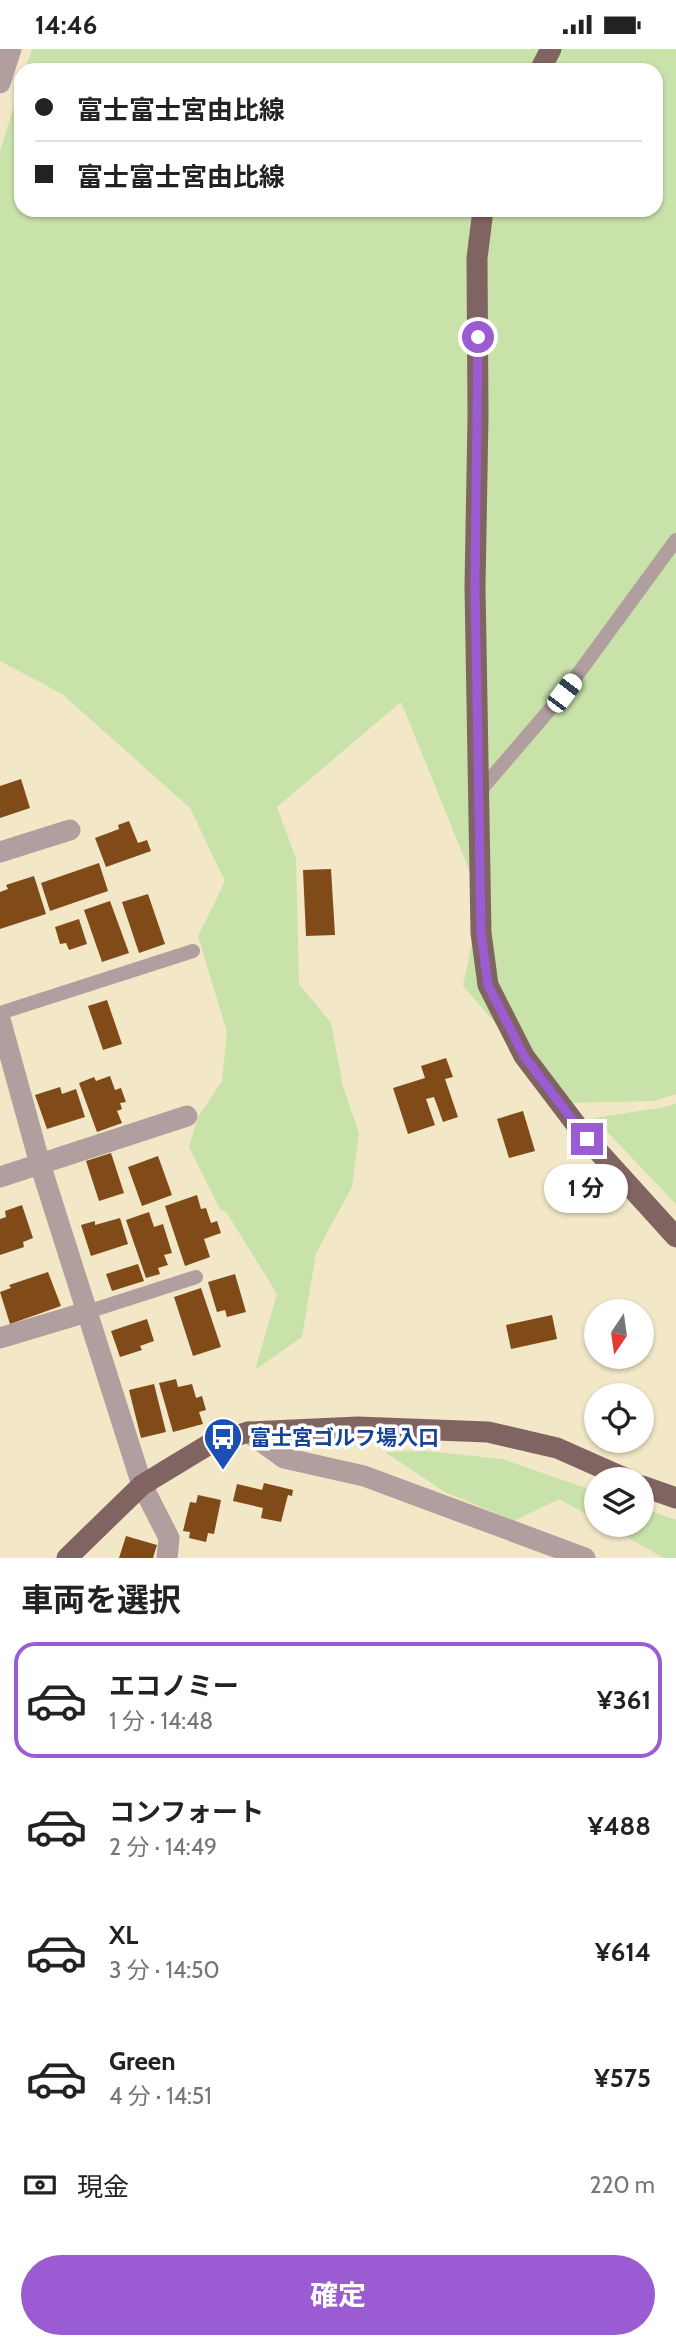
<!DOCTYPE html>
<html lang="ja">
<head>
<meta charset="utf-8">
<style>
	:root { --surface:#fff; --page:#f6f6f6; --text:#222; --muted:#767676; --line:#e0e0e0; --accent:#9b5cd3 }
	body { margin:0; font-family:Cabin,"Noto Sans JP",sans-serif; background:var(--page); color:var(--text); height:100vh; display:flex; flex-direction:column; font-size:26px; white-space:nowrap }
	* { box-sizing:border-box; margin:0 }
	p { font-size:23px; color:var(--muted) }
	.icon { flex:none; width:38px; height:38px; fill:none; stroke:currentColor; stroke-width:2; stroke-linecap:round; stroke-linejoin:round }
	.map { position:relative; height:1509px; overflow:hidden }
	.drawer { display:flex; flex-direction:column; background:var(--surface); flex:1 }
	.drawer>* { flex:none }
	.hud { position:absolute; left:14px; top:14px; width:649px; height:154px; border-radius:21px; box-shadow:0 2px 5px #0004; display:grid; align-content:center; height:154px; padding:0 21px; background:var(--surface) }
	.needle { width:46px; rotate:193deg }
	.controls { position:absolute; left:584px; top:1250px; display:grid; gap:14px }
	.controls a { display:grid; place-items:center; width:70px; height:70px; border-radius:50%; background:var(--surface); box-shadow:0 2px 5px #0004; font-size:35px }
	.end { position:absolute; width:32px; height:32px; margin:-16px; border:9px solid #9b5cd3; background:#fff; box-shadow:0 0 0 4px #fff }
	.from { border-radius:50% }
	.bubble { position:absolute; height:49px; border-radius:24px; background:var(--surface); box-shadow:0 2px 5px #0004; font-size:23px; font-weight:700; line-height:49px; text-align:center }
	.car { position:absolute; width:21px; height:42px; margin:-21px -10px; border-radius:9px; box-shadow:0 0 5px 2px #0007; background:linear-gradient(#fff 24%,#345 0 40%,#fff 0 76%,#345 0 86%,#fff 0) }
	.hud b { display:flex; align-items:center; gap:24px; height:66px; font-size:26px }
	.hud b+b { border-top:2px solid var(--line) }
	.hud i { width:18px; height:18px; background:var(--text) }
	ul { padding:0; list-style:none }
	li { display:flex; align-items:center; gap:21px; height:116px; margin:0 14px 10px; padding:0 7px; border:4px solid transparent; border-radius:21px }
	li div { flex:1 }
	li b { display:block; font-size:26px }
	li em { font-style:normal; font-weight:700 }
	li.current { border-color:var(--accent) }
	li>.icon { width:63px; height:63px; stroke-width:1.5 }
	h2 { padding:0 21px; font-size:32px; line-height:84px }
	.pay { display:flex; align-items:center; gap:18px; height:77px; padding:0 21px; font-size:26px }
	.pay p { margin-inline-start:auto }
	.cta { display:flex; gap:14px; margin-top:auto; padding:14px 21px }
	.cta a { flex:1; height:80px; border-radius:42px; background:var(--accent); color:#fff; font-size:28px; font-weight:700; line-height:80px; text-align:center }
	.status { display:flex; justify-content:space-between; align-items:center; height:49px; padding:0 35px; background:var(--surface); direction:ltr }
	.status svg { height:19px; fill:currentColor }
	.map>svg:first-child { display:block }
	.green { fill:#c9e2aa }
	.building { fill:#814b19 }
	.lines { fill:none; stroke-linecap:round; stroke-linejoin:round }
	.service { stroke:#b09f9e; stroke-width:14 }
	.minor { stroke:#b09f9e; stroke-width:21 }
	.tertiary { stroke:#b09f9e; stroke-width:21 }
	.primary { stroke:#806462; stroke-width:21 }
	.route { stroke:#9b5cd3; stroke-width:9 }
	.labels { text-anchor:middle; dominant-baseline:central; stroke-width:7; stroke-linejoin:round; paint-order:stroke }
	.transit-label { font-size:21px; font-weight:bold; fill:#164399; stroke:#fff; text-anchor:start }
</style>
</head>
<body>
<div class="status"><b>14:46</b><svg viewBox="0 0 49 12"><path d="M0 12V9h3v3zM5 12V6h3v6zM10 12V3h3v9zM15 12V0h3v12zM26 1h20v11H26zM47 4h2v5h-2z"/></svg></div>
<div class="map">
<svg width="676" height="1509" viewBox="0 0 676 1509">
	<rect width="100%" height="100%" fill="#f2e7c7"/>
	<g class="green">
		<polygon points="32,0 676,0 676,1045 654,1052 565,1054 463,937 481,850 401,653 277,758 296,810 299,935 331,974 343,1038 359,1084 352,1138 316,1204 302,1288 255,1321 277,1245 227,1164 220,1160 189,1098 198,1068 222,1032 227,983 198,887 225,832 190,759 62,645 0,612 0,102 21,35 21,161 656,161 656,21 25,21"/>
		<polygon points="676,1054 676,1155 594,1069 665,1058"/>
		<polygon points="426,1402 502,1410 597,1443 597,1471 559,1450 514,1472 445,1443 385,1403"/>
		<polygon points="642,1459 676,1471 676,1509 664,1509 604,1475 642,1475"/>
	</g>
	<g class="building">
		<polygon points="21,730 30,759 0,769 0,737"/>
		<polygon points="129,772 138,794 147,791 151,802 106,818 95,789 119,780 118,776"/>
		<polygon points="99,814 108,842 50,862 41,834"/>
		<polygon points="331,820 335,886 306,887 303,821"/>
		<polygon points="34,827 46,865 0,880 0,843 8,840 6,836"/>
		<polygon points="148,845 165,895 139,904 122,853"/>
		<polygon points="110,852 129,904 102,913 84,861"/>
		<polygon points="79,870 87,895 69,901 66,894 60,895 55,878"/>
		<polygon points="107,951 122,995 103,1001 88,957"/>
		<polygon points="446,1009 453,1028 445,1030 458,1068 443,1073 434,1048 426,1050 435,1076 408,1085 393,1039 425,1029 421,1017"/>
		<polygon points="110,1027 115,1041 121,1039 126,1053 120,1054 122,1060 117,1062 122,1074 97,1083 79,1034 94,1028 96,1032"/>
		<polygon points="60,1038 62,1045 76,1040 85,1068 47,1080 35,1046"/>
		<polygon points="523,1062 535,1102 509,1109 497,1070"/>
		<polygon points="111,1104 124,1144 99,1152 86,1112"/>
		<polygon points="158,1107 172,1146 142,1157 128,1118"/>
		<polygon points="197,1146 201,1160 206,1159 211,1174 217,1172 221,1184 204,1190 210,1208 185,1217 165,1157"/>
		<polygon points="22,1156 33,1189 23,1193 24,1198 0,1206 0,1170 6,1168 5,1162"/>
		<polygon points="149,1163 154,1178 163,1175 172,1204 164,1206 168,1216 158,1219 160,1225 146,1229 126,1171"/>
		<polygon points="120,1169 128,1195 91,1207 81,1176 95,1172 95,1176"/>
		<polygon points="138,1215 144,1232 112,1242 106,1225"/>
		<polygon points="48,1223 61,1257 10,1275 0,1243 11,1239 9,1236"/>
		<polygon points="235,1225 246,1263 227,1268 225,1261 217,1263 208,1233"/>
		<polygon points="201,1239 221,1298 193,1307 174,1248"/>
		<polygon points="552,1266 557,1290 511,1300 506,1276"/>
		<polygon points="147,1270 154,1292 140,1297 142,1301 120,1308 111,1282"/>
		<polygon points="176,1330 178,1338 192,1335 196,1349 202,1347 206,1361 199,1363 203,1375 173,1383 159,1334"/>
		<polygon points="154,1335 166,1383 141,1389 129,1341"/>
		<polygon points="264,1434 293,1441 292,1447 288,1446 281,1473 261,1469 263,1459 233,1452 237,1435 262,1441"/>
		<polygon points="198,1446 221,1451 214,1485 208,1484 206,1493 189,1489 190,1483 183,1482 190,1453 196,1454"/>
		<polygon points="126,1487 157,1496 153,1509 119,1509"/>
	</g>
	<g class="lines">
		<g class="service">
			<polyline points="479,743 564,644 676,491"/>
			<polyline points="0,964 193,902"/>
			<polyline points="87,1263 196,1228"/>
		</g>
		<g class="minor">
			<polyline points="0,34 11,0"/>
			<polyline points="0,803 70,781"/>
			<polyline points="0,970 40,1115 142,1436 169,1489 167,1509"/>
			<polyline points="0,1128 187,1067"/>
			<polyline points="0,1289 87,1263"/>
		</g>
		<polyline class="tertiary" points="248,1383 284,1409 364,1427 585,1509"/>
		<g class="primary">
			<polyline points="540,21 551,0"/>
			<polyline points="483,161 477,209 478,368 475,538 481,884 488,936 524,1007 587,1090 676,1188"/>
			<polyline points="642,1437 676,1449"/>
			<polyline points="67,1509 142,1436 208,1396 248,1383 358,1378 488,1383 557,1399 627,1430"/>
		</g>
	</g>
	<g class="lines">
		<polyline class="route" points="478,288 475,538 477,643 481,884 488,936 524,1007 587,1090"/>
	</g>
	<defs>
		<g id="bus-pin" transform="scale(2.0125)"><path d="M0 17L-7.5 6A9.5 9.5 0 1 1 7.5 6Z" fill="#1a4fb4" stroke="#fff"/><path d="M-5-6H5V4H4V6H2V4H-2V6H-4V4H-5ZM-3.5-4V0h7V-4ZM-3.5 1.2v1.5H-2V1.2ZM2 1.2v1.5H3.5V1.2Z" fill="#fff"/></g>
	</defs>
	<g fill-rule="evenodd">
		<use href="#bus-pin" x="223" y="1388"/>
	</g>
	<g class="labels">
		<g class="transit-label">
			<text x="250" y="1388">富士宮ゴルフ場入口</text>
		</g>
	</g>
</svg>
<div class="controls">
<a><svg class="needle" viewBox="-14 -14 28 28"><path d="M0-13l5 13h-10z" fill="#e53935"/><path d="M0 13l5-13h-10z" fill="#767676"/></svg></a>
<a><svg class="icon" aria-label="locate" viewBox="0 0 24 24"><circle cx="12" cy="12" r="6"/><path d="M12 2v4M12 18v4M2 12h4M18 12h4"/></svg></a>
<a><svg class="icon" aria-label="layers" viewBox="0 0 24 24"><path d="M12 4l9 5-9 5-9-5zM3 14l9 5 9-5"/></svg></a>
</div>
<i class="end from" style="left:478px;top:288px"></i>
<i class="end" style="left:587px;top:1090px"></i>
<div class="bubble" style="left:544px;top:1115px;width:84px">1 分</div>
<i class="car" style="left:564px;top:644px;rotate:37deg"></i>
<div class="hud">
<b><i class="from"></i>富士富士宮由比線</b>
<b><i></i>富士富士宮由比線</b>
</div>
</div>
<section class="drawer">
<h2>車両を選択</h2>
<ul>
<li class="current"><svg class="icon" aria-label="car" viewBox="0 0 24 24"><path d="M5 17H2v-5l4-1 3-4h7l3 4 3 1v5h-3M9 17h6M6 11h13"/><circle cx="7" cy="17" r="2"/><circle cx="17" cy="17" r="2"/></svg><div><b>エコノミー</b><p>1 分 · 14:48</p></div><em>¥361</em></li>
<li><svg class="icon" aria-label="car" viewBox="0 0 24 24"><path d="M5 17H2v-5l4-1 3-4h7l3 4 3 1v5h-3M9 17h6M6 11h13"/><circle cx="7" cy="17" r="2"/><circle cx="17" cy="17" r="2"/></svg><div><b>コンフォート</b><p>2 分 · 14:49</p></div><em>¥488</em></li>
<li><svg class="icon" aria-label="car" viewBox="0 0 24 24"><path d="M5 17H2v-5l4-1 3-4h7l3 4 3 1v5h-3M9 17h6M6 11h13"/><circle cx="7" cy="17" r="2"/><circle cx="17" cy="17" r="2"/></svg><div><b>XL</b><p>3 分 · 14:50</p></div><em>¥614</em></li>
<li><svg class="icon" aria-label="car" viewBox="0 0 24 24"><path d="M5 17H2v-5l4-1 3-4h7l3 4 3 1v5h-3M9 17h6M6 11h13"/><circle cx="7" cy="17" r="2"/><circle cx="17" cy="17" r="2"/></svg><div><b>Green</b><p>4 分 · 14:51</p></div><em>¥575</em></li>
</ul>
<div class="pay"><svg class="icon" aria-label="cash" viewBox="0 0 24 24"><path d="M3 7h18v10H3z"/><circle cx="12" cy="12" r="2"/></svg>現金<p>220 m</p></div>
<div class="cta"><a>確定</a></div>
</section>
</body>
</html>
